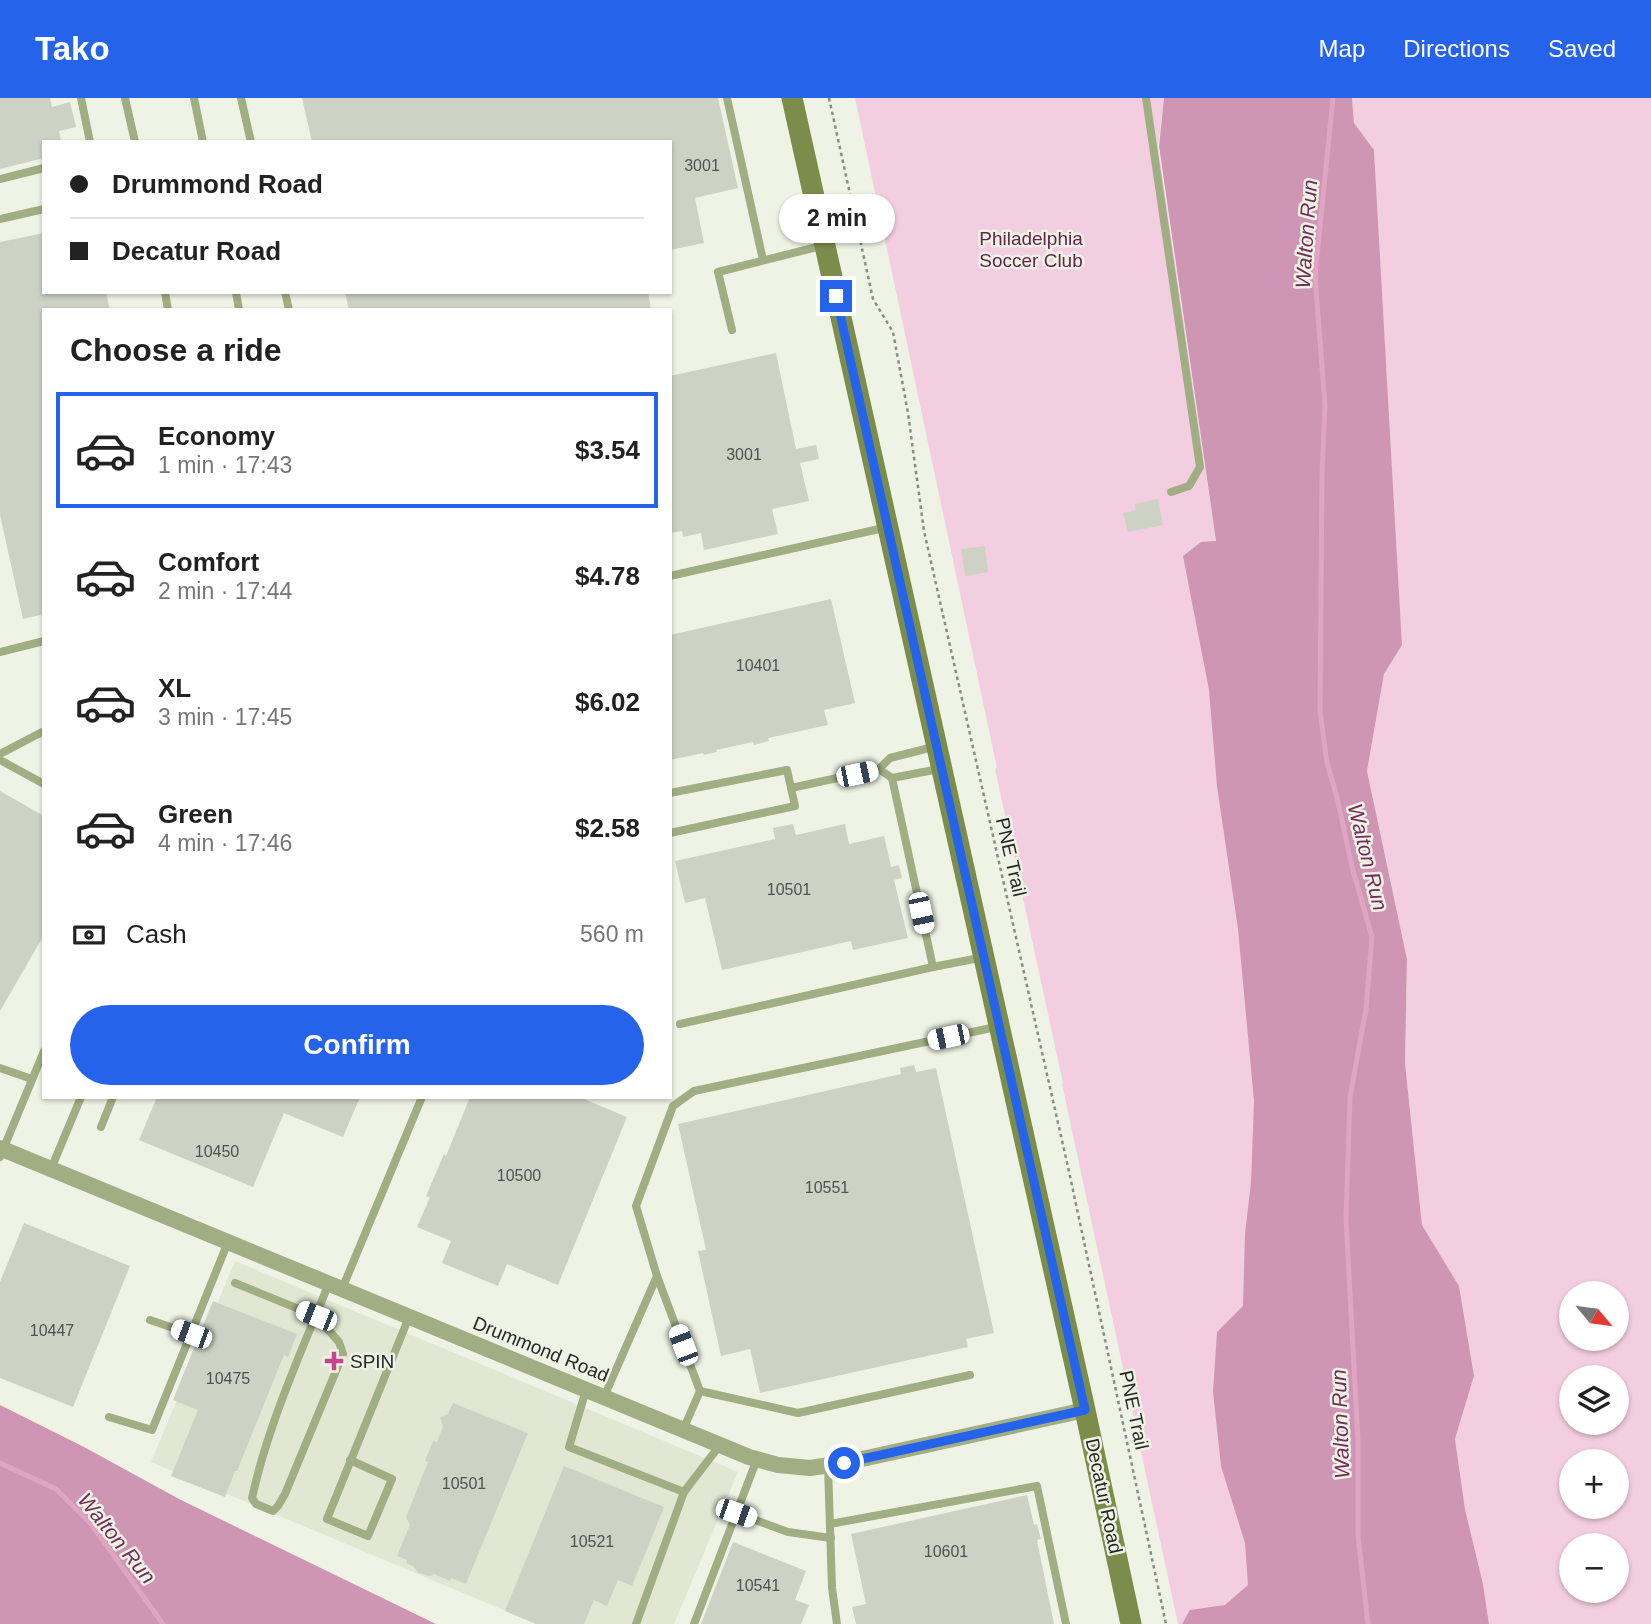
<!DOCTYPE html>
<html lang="en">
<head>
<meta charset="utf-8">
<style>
	:root { --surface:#fff; --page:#f2f2f2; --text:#222; --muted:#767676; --line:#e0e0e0; --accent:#2563eb }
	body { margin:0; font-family:Helvetica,sans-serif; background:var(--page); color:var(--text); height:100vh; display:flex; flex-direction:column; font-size:26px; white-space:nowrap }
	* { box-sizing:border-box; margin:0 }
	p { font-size:23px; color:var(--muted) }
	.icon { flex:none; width:38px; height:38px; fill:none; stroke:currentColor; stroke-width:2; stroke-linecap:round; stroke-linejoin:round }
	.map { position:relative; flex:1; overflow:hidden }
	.details { position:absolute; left:42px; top:210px; width:630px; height:791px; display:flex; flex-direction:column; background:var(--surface); border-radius:0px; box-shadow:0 2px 5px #0004 }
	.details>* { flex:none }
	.top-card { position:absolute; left:42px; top:42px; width:630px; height:154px; border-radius:0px; box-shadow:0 2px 5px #0004; display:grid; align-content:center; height:154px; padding:0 28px; background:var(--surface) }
	.needle { width:46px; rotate:119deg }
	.controls { position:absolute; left:1559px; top:1183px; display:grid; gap:14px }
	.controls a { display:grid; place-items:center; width:70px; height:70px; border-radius:50%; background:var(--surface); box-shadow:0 2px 5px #0004; font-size:35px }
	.end { position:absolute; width:32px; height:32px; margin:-16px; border:9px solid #2563eb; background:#fff; box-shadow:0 0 0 4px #fff }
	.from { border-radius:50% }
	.bubble { position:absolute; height:49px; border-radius:24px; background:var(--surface); box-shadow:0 2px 5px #0004; font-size:23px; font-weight:800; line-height:49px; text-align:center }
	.car { position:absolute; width:21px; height:42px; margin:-21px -10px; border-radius:9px; box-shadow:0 0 5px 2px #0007; background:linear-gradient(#fff 24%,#345 0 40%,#fff 0 76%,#345 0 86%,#fff 0) }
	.top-card b { display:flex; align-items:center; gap:24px; height:66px; font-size:26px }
	.top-card b+b { border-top:2px solid var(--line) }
	.top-card i { width:18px; height:18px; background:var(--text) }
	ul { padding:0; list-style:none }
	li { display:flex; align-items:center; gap:21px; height:116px; margin:0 14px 10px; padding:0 14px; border:4px solid transparent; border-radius:0px }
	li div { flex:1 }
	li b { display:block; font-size:26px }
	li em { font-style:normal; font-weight:800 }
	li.active { border-color:var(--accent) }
	li>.icon { width:63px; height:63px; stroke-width:1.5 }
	h2 { padding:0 28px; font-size:32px; line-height:84px }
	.pay { display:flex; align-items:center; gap:18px; height:77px; padding:0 28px; font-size:26px }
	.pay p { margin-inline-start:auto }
	.action { display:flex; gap:14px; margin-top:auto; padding:14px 28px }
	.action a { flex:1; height:80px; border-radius:42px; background:var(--accent); color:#fff; font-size:28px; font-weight:800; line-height:80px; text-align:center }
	header { display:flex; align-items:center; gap:42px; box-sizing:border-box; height:98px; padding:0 35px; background:var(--accent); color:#fff }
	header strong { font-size:33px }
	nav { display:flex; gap:38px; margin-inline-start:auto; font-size:24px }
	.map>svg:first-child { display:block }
	.built { fill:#e1e7d3 }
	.green { fill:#f3cee0; fill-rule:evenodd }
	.forest { fill:#cf96b3 }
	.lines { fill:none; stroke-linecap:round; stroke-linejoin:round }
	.stream { stroke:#dfa5c3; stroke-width:5 }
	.building { fill:#cdd2c5 }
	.path { stroke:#8a8d83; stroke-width:2.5; stroke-dasharray:3.5 3.5; stroke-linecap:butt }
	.lane { stroke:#a1ae83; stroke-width:8 }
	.street { stroke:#a1ae83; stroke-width:16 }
	.secondary { stroke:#7c8d4b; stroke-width:21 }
	.route { stroke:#2563eb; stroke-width:9 }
	.poi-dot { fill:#c54591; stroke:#eef3e5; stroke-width:2.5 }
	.labels { text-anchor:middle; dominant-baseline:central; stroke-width:5; stroke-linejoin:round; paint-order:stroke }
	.number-label { font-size:16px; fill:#50524c }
	.park-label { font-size:19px; fill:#67234b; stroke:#eef3e5 }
	.street-label { font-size:19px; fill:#272823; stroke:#eef3e5 }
	.poi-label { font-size:19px; fill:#272823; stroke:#eef3e5; text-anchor:start }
	.water-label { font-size:21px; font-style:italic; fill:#722e55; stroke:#eef3e5 }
</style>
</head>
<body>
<header>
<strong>Tako</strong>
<nav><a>Map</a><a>Directions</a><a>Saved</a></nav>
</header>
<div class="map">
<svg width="1651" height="1526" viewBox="0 0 1651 1526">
	<rect width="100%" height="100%" fill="#eef3e5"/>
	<polygon class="built" points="235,1163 738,1374 674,1526 537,1526 151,1364"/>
	<g class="green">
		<polygon points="855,0 1164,0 1158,48 1216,444 1287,1086 1262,1509 1200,1526 1178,1526 1062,986 1063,985 995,671 997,670"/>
		<path d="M1352,0H1651V1526H1489L1483,1486L1465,1411L1455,1341L1474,1278L1459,1188L1422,1127L1405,965L1407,861L1367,673L1384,576L1402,547L1374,52L1354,25ZM1572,1195H1617V1241H1572ZM1572,1279H1617V1325H1572ZM1572,1363H1617V1409H1572ZM1572,1447H1617V1493H1572Z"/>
	</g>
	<g class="forest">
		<polygon points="1164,0 1352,0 1354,25 1374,52 1402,547 1384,576 1367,673 1407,861 1405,965 1422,1127 1459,1188 1474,1278 1455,1341 1465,1411 1483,1486 1489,1526 1182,1526 1190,1512 1225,1507 1248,1487 1245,1445 1221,1368 1213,1294 1217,1234 1243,1208 1245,1135 1251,1085 1254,1003 1238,831 1217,688 1209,592 1183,458 1201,444 1216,443 1159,48"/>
		<polygon points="0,1307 84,1349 181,1402 436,1526 0,1526"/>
	</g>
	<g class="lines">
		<g class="stream">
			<polyline points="1333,0 1315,178 1325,307 1322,376 1320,613 1327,665 1337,699 1352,769 1372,839 1366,911 1350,999 1346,1121 1358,1343 1358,1437 1368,1526"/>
			<polyline points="0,1365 56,1391 91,1426 163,1526"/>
		</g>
	</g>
	<g class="building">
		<polygon points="0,0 50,0 52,9 70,4 76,29 59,33 61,44 44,44 44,60 0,71"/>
		<polygon points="302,0 718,0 738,90 695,100 704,145 670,152 670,44 312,44"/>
		<polygon points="44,135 44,194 106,194 110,212 44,212 44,516 23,521 0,417 0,144"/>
		<polygon points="345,194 648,194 651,212 349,212"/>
		<polygon points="776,255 796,351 816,347 819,361 800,365 809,403 772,411 778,436 704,452 701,435 683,439 682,433 670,435 670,278"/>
		<polygon points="1158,401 1163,427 1128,434 1123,415 1136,412 1135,406"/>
		<polygon points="985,448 988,474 965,478 961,451"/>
		<polygon points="831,501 855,605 824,612 828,627 768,640 769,643 754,647 753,644 716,652 717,654 704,657 703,655 670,662 670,537"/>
		<polygon points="0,693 44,718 44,837 0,913"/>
		<polygon points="793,726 796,737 845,726 849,746 884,738 891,769 899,767 902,780 894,782 908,840 853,852 851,843 722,872 705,800 685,805 675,763 775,741 773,730"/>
		<polygon points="914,967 916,974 936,970 994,1235 966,1241 968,1249 760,1295 750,1251 721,1258 698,1153 706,1152 678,1026 901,976 900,970"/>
		<polygon points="157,999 360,999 343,1039 284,1015 253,1089 139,1042"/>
		<polygon points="470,999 579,999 627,1019 558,1187 507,1166 498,1188 442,1165 451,1143 417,1129 430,1099 426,1098 444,1056 446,1058"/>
		<polygon points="24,1125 130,1168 73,1309 0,1280 0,1184"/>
		<polygon points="213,1203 297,1236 288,1259 284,1257 237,1373 235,1373 225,1399 171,1378 198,1312 173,1302"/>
		<polygon points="453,1305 528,1335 466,1486 451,1480 450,1483 434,1476 430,1478 419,1475 413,1468 406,1465 407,1462 397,1458 410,1427 406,1419 428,1364 425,1363 433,1343 437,1344 443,1328 440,1319 448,1316"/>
		<polygon points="564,1368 664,1409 632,1488 618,1482 607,1508 594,1502 584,1526 536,1526 505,1513"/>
		<polygon points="1027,1397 1034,1427 1037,1426 1041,1441 1037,1442 1054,1526 856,1526 852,1509 866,1506 851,1436"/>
		<polygon points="733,1444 806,1473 795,1502 809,1507 801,1526 701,1526"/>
	</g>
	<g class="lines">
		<polyline class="path" points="829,0 873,201 893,234 908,315 924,433 1068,1069 1166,1526"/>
		<g class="lane">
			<polyline points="81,0 90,44"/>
			<polyline points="125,0 135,44"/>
			<polyline points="194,0 203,44"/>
			<polyline points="241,0 251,44"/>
			<polyline points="727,0 763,162"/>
			<polyline points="1146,0 1200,369 1189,388 1171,394"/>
			<polyline points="0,81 44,70"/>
			<polyline points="0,121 44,111"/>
			<polyline points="165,194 168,212"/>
			<polyline points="236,194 239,212"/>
			<polyline points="285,194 289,212"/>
			<polyline points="732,232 718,174 825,147"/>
			<polyline points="670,478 888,429"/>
			<polyline points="0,554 44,543"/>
			<polyline points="0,656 44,633"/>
			<polyline points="0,662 44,686"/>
			<polyline points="879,671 892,680 939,671"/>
			<polyline points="892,680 933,869 984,859"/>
			<polyline points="670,695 787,672 791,690"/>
			<polyline points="670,735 795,708 791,690 879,671 890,660 937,648"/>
			<polyline points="680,926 933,869"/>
			<polyline points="0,970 32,981"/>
			<polyline points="101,1029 113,999"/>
			<polyline points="0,1059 44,953"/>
			<polyline points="51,1071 81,999"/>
			<polyline points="657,1178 700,1293"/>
			<path d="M235,1185L316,1218L339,1244L343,1256L285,1396L278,1408L273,1413L256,1406L252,1400C268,1326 301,1255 329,1185"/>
			<polyline points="342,1191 422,999"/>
			<polyline points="150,1222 191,1236"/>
			<polyline points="586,1292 569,1349 684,1394"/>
			<polyline points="604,1299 657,1178 636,1108 673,1008 694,993 996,929"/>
			<polyline points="109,1319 152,1332 228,1144"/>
			<polyline points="683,1332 700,1293 798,1315 970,1277"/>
			<polyline points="350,1362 392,1381 368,1438 327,1421 409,1219"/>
			<polyline points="828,1368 832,1490 837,1526"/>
			<polyline points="736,1415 788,1434 831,1440"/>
			<polyline points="830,1426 1037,1388 1066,1526"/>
			<polyline points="636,1526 684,1394 720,1347"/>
			<polyline points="694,1526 757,1361"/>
		</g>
		<polyline class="street" points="0,1050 749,1359 778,1367 810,1370 844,1365 1085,1312"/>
		<polyline class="secondary" points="792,0 1085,1312 1131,1526"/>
	</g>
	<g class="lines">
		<polyline class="route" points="836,198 1085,1312 844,1365"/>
	</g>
	<path class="poi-dot" d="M330.5 1252.5h7v7h7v7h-7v7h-7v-7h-7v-7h7z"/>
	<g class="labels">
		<g class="number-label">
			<text x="702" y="67">3001</text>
			<text x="744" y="356">3001</text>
			<text x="758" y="567">10401</text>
			<text x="789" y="791">10501</text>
			<text x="217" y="1053">10450</text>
			<text x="519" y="1077">10500</text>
			<text x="827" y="1089">10551</text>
			<text x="52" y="1232">10447</text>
			<text x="228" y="1280">10475</text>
			<text x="464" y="1385">10501</text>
			<text x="592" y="1443">10521</text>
			<text x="946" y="1453">10601</text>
			<text x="758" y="1487">10541</text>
		</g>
		<g class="park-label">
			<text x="1031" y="140">Philadelphia<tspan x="1031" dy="22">Soccer Club</tspan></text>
		</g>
		<g class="street-label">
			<text transform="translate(1011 759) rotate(77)">PNE Trail</text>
			<text transform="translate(541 1251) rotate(22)">Drummond Road</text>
			<text transform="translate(1134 1312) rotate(78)">PNE Trail</text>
			<text transform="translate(1104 1398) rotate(78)">Decatur Road</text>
		</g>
		<g class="poi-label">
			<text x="350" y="1263">SPIN</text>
		</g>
		<g class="water-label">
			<text transform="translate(1306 136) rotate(-86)">Walton Run</text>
			<text transform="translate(1368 759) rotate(76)">Walton Run</text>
			<text transform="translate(1340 1326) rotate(-92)">Walton Run</text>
			<text transform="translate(117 1440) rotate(51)">Walton Run</text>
		</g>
	</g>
</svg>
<div class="controls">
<a><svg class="needle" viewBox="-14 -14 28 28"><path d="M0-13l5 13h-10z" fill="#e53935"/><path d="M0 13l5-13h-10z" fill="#767676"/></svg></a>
<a><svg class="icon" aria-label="layers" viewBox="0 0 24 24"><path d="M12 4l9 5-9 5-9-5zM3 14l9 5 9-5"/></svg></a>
<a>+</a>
<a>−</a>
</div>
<i class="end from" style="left:844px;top:1365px"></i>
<i class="end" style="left:836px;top:198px"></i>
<div class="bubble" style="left:779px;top:96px;width:116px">2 min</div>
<i class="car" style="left:857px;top:676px;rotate:78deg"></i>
<i class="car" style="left:921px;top:815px;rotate:168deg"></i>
<i class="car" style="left:948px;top:939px;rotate:258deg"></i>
<i class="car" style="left:316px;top:1218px;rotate:292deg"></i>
<i class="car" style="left:191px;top:1236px;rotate:290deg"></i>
<i class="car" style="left:683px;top:1247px;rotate:339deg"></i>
<i class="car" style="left:736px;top:1415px;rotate:109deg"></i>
<div class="top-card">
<b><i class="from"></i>Drummond Road</b>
<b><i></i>Decatur Road</b>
</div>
<section class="details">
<h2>Choose a ride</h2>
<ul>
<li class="active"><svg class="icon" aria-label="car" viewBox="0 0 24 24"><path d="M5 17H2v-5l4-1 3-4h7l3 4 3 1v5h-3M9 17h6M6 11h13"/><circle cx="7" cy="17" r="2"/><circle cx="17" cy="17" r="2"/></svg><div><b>Economy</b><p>1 min · 17:43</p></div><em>$3.54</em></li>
<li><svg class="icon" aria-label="car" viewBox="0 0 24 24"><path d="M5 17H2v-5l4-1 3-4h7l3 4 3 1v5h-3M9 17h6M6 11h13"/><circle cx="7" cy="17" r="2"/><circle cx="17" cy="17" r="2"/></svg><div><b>Comfort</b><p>2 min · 17:44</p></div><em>$4.78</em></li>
<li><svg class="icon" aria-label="car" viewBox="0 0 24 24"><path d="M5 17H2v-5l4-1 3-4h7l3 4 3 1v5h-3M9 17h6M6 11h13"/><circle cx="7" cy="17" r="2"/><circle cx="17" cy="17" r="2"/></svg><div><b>XL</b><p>3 min · 17:45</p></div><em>$6.02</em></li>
<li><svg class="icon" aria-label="car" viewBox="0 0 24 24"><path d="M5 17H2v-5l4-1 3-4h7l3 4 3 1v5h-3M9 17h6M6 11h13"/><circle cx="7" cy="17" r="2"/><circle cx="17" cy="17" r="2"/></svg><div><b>Green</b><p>4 min · 17:46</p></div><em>$2.58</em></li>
</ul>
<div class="pay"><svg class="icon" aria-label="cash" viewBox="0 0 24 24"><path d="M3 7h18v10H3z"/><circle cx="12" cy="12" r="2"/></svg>Cash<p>560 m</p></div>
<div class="action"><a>Confirm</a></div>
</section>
</div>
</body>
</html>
